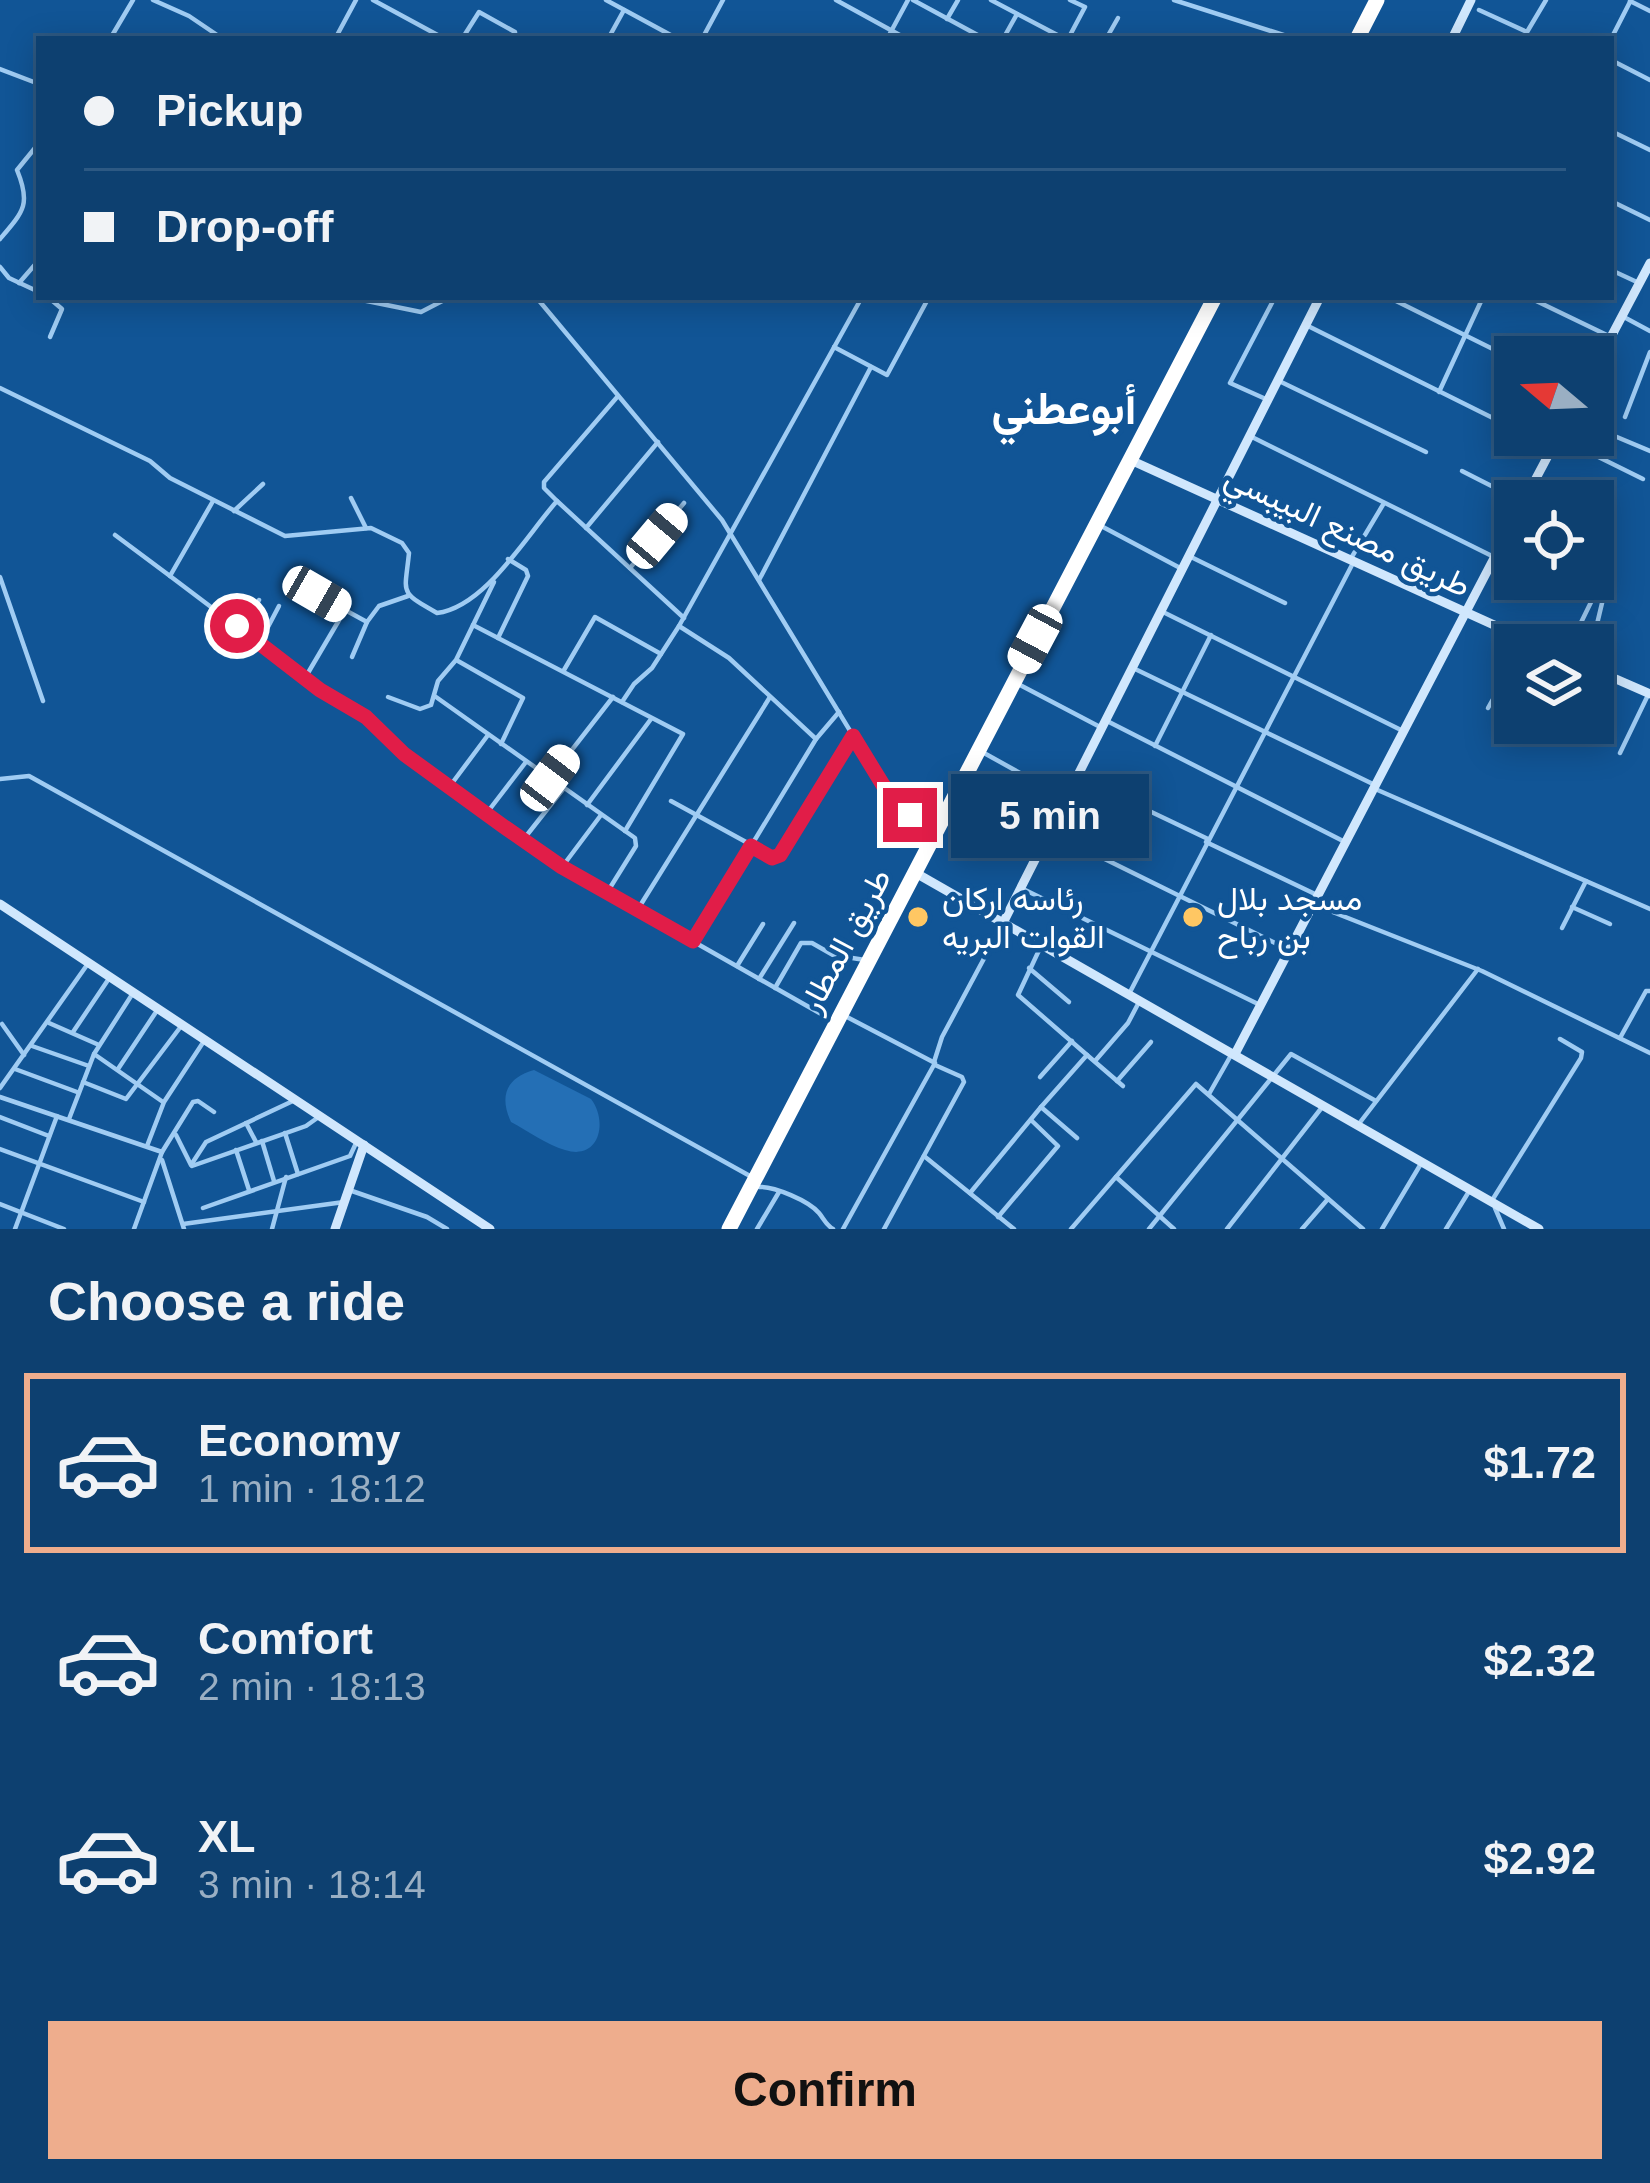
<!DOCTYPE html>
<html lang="en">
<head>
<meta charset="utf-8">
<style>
	:root { --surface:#0d4070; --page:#1b4b78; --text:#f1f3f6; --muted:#9aafc3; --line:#2d5983; --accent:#eead8d }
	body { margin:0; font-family:Helvetica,Vazirmatn,sans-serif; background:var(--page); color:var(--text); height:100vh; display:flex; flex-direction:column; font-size:45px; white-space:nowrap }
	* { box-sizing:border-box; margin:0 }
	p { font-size:39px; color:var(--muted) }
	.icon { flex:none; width:66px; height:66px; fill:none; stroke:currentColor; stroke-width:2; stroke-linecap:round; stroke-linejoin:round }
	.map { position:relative; height:1229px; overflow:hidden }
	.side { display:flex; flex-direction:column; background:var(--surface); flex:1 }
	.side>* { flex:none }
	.top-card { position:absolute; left:36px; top:36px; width:1578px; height:264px; border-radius:0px; box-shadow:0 6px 30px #0003,0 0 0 3px var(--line); display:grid; align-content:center; height:264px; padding:0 48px; background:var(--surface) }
	.needle { width:78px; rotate:289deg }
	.tools { position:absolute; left:1494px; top:336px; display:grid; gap:24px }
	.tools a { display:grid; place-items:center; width:120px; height:120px; border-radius:0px; background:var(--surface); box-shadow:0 6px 30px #0003,0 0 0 3px var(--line); font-size:60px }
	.end { position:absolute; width:54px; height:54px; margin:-27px; border:15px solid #e11d48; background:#fff; box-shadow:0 0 0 6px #fff }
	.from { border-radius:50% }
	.bubble { position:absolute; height:84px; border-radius:0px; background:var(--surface); box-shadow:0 6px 30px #0003,0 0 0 3px var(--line); font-size:39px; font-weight:600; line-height:84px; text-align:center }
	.car { position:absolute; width:36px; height:72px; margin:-36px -18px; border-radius:15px; box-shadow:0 0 9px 3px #0007; background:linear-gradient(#fff 24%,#345 0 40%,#fff 0 76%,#345 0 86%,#fff 0) }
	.top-card b { display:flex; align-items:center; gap:42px; height:114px; font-size:45px }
	.top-card b+b { border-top:3px solid var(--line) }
	.top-card i { width:30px; height:30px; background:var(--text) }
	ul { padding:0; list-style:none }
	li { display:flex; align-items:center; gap:36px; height:180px; margin:0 24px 18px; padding:0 24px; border:6px solid transparent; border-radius:0px }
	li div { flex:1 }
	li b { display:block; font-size:45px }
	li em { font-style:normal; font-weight:600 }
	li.selected { border-color:var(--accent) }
	li>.icon { width:108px; height:108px; stroke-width:1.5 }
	h2 { padding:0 48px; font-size:54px; line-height:144px }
	.primary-button { display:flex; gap:24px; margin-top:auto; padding:24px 48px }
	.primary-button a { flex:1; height:138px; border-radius:0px; background:var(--accent); color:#111; font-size:48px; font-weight:600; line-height:138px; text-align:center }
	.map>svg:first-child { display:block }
	.green { fill:#246fb5 }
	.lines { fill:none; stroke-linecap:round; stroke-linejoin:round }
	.street { stroke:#a0ccf3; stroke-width:4.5 }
	.secondary { stroke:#d0e7fd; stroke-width:9 }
	.highway { stroke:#fff; stroke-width:15 }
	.route { stroke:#e11d48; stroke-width:15 }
	.poi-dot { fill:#ffc763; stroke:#115596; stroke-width:4.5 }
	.labels { text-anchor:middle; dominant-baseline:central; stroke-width:9; stroke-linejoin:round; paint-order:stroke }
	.street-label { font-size:33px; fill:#fff; stroke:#115596 }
	.poi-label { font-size:33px; fill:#fff; stroke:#115596; text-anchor:start }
	.district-label { font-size:45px; font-weight:bold; fill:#fff; stroke:#115596 }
</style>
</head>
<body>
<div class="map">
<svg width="1650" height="1229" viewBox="0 0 1650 1229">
	<rect width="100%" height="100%" fill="#115596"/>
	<path class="green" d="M534,1070L591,1099C608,1121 600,1161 565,1150C547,1145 528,1131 511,1122C499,1096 506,1078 534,1070Z"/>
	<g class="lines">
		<g class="street">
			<polyline points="153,0 189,16 223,39"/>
			<polyline points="373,0 445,39"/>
			<polyline points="606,0 678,39"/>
			<polyline points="836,0 907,39"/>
			<polyline points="913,0 985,39"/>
			<polyline points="991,0 1065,39"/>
			<polyline points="1174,0 1296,39"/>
			<polyline points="1630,1 1650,11"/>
			<polyline points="1479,10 1527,32 1546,0"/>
			<polyline points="947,19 958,0"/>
			<polyline points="110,39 133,0"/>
			<polyline points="335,39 356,0"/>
			<polyline points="462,39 479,12 515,32 515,39"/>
			<polyline points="608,39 624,10"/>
			<polyline points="702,39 723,0"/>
			<polyline points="887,39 908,0"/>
			<polyline points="1003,39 1017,14"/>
			<polyline points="1068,39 1085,7 1070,0"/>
			<polyline points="1106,39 1118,18"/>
			<polyline points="1611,39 1631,0"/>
			<polyline points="1611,60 1650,80"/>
			<polyline points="0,69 39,84"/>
			<polyline points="1611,131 1650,150"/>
			<polyline points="1611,201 1650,220"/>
			<path d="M0,239C24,211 31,204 17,170L39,143"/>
			<polyline points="0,267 9,278 39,292"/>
			<polyline points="1611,270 1639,283"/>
			<polyline points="19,283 39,260"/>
			<polyline points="48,297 62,309 50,337"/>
			<polyline points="347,297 421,312 450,297"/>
			<polyline points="536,297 722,520 883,785 911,815 931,828"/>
			<polyline points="1388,297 1515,360"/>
			<polyline points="1528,297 1611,337"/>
			<polyline points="1622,316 1650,331"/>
			<polyline points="1306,325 1515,429"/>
			<polyline points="834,347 887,375 929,297"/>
			<polyline points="1277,380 1426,452"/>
			<path d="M0,388L150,461L170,478L285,536L371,528L402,543L409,553C405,594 398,591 437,613C485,607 526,536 557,501L684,618"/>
			<polyline points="1439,392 1483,297"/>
			<polyline points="1268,400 1230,383 1275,297"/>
			<polyline points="1625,417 1650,352"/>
			<polyline points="1593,427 1650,451"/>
			<polyline points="1527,435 1549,446"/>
			<polyline points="1250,436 1492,556"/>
			<polyline points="1558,437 1643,479"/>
			<polyline points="1462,471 1521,501"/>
			<polyline points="351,498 366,528"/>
			<polyline points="557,501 544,488 544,482 618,396"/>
			<polyline points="234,511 263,484"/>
			<polyline points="1103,527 1182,569"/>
			<polyline points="586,528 658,442"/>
			<polyline points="115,535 170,576 213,501"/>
			<polyline points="1189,556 1285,603"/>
			<polyline points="1350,560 1384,503"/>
			<polyline points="630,568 684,503"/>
			<polyline points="170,576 305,678 345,610 317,594"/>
			<polyline points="0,577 43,701"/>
			<polyline points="759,580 871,367"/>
			<polyline points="345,610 367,622 379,606 408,596"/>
			<polyline points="1161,611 1403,731"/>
			<polyline points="473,625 683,734 625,831"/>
			<polyline points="242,630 259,600"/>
			<polyline points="498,638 528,576 526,570 508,559"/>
			<polyline points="259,644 279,606"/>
			<polyline points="1570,645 1594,596 1603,599 1592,645"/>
			<polyline points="352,657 367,622"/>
			<polyline points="458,661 523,698 501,744"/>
			<polyline points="1133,668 1375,785"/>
			<polyline points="564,670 595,617 661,654"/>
			<polyline points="305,678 366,717 404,754 562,867 830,1019"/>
			<polyline points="1020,685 1102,728"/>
			<polyline points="1515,695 1497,735 1529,744 1540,723"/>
			<polyline points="388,697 420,709 431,705 438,681 456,660 494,582"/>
			<polyline points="436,697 635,838 636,846 608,891"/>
			<polyline points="622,702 634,684 652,668 679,626"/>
			<polyline points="1488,708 1515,660"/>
			<polyline points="1109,722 1345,842"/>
			<polyline points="816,739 729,658 679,626 862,297"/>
			<polyline points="1155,746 1211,635"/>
			<polyline points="984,753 1067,799"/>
			<polyline points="1620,753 1649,693"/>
			<polyline points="1078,777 1208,839"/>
			<polyline points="550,778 613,697"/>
			<polyline points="0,779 29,776 750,1176"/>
			<polyline points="450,786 488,735"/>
			<polyline points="1373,788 1650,909"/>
			<polyline points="671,801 777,859 853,736"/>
			<polyline points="587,805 651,719"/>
			<polyline points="486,814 526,762"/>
			<polyline points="1050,832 1287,949"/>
			<polyline points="523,840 564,788"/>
			<polyline points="1206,842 1315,894"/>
			<polyline points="562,867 601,815"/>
			<polyline points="1021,888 1258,1004"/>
			<polyline points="1315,905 1482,971 1650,1053"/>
			<polyline points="1572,907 1610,924"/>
			<polyline points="638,909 770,697"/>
			<polyline points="1562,928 1586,881"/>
			<polyline points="694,940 816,739 839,712"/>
			<polyline points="1041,946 1018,995 1087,1055 1041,1107"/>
			<polyline points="737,966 763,924"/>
			<polyline points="1029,968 1069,1002"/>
			<polyline points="759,979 794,923"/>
			<polyline points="775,988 801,943 812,943 833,955 865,960"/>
			<polyline points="1129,994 1353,563"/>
			<polyline points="49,1023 99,1045"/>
			<polyline points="2,1024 24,1055"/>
			<polyline points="73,1032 110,977"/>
			<polyline points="1620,1038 1646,991 1650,991"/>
			<polyline points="32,1046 89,1066"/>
			<polyline points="94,1054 163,1102"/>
			<polyline points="1087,1055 1123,1086"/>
			<polyline points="1095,1061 1128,1023 1138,1004"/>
			<polyline points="934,1062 942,1037 1003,923"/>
			<polyline points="15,1069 77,1092"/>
			<polyline points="118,1069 158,1009"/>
			<polyline points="1040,1077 1072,1041"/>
			<polyline points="1117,1081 1151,1042"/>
			<polyline points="83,1082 126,1099 182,1025"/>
			<polyline points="0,1088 87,965"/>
			<polyline points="1209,1094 1230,1057"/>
			<polyline points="0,1097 162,1152"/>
			<polyline points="0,1117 49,1136"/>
			<polyline points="69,1119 94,1054 133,993"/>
			<polyline points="246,1123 256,1142"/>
			<polyline points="1358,1125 1478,969"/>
			<polyline points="285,1133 298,1174"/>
			<polyline points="176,1135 191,1165 206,1142 295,1100"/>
			<polyline points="262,1141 274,1181"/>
			<polyline points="147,1146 164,1102 204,1041"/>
			<polyline points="0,1149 144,1202"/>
			<polyline points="236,1150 249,1190"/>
			<polyline points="924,1156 1014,1229"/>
			<polyline points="162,1160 184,1229"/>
			<polyline points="192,1166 306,1126 320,1116"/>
			<polyline points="1116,1177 1174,1229"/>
			<path d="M759,1187C774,1186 809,1201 819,1213C824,1219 826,1225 833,1229"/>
			<polyline points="352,1191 427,1217 447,1229"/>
			<polyline points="970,1193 1041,1107 1077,1138"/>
			<polyline points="1491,1202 1581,1058 1582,1052 1560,1039"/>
			<polyline points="0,1204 64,1229"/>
			<polyline points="203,1208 350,1156 357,1141"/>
			<polyline points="1495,1208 1504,1229"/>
			<polyline points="998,1217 1058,1146 1031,1120"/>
			<polyline points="183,1224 344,1202"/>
			<polyline points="15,1229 57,1116"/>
			<polyline points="134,1229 162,1152 193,1102 198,1101 214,1112"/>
			<polyline points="272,1229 286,1177"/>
			<polyline points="757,1229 779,1192"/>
			<polyline points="843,1229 935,1063 847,1017"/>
			<polyline points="884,1229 964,1082 962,1077 935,1065"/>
			<polyline points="1071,1229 1196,1084 1363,1229"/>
			<polyline points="1149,1229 1291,1054 1376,1101"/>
			<polyline points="1227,1229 1323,1106"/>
			<polyline points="1302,1229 1328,1199"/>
			<polyline points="1382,1229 1422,1162"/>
			<polyline points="1446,1229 1468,1193"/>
		</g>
		<g class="secondary">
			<polyline points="1452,39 1471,0"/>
			<polyline points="1593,371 1650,263"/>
			<polyline points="1137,463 1538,645"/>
			<polyline points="1524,501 1559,435"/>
			<polyline points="1593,669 1650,694"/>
			<polyline points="921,876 1539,1229"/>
			<polyline points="0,904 490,1229"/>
			<polyline points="1003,923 1320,297"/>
			<polyline points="1235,1054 1515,518"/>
			<polyline points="335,1229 364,1145"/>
		</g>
		<g class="highway">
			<polyline points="1357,39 1377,0"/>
			<polyline points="729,1229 1215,297"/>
		</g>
	</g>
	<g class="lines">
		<polyline class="route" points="237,626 320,690 366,717 404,754 503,826 562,867 693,941 751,846 772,858 780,855 853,736 883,785 910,815"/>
	</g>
	<g class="poi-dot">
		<circle cx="918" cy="917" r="12"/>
		<circle cx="1193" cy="917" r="12"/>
	</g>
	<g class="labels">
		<g class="street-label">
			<text transform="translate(1348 531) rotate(25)">طريق مصنع البيبسي</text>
			<text transform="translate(845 940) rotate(-62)">طريق المطار</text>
		</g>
		<g class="poi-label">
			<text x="942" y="898">رئاسه اركان<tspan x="942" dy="38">القوات البريه</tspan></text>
			<text x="1217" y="898">مسجد بلال<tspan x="1217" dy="38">بن رباح</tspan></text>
		</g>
		<g class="district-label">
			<text x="1064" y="408">أبوعطني</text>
		</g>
	</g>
</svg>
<div class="tools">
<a><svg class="needle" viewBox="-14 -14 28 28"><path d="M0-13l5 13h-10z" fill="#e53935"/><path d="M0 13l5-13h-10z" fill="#9aafc3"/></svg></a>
<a><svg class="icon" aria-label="locate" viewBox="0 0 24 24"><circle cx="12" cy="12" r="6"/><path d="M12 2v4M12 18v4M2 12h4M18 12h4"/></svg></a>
<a><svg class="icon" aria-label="layers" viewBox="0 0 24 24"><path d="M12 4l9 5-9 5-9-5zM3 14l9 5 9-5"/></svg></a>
</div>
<i class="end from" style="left:237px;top:626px"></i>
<i class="end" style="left:910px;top:815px"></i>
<div class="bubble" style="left:951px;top:774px;width:198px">5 min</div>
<i class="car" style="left:657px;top:536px;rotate:40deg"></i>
<i class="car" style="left:317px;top:594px;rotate:120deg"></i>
<i class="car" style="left:1035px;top:639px;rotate:208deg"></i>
<i class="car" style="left:550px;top:778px;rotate:37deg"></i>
<div class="top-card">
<b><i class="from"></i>Pickup</b>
<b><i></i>Drop-off</b>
</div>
</div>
<section class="side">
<h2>Choose a ride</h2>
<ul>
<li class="selected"><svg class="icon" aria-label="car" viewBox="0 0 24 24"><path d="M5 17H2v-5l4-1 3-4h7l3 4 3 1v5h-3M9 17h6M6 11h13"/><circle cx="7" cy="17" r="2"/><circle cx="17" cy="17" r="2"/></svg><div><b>Economy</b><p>1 min · 18:12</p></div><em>$1.72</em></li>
<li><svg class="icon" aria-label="car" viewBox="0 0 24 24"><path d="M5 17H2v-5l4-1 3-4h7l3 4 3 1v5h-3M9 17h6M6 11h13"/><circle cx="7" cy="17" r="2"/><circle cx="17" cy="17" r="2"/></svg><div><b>Comfort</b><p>2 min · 18:13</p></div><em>$2.32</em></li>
<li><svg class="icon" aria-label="car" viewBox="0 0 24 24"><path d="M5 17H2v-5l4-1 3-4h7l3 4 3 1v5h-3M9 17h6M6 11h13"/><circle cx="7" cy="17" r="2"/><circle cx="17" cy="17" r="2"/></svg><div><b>XL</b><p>3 min · 18:14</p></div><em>$2.92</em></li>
</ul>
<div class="primary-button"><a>Confirm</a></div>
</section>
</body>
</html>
